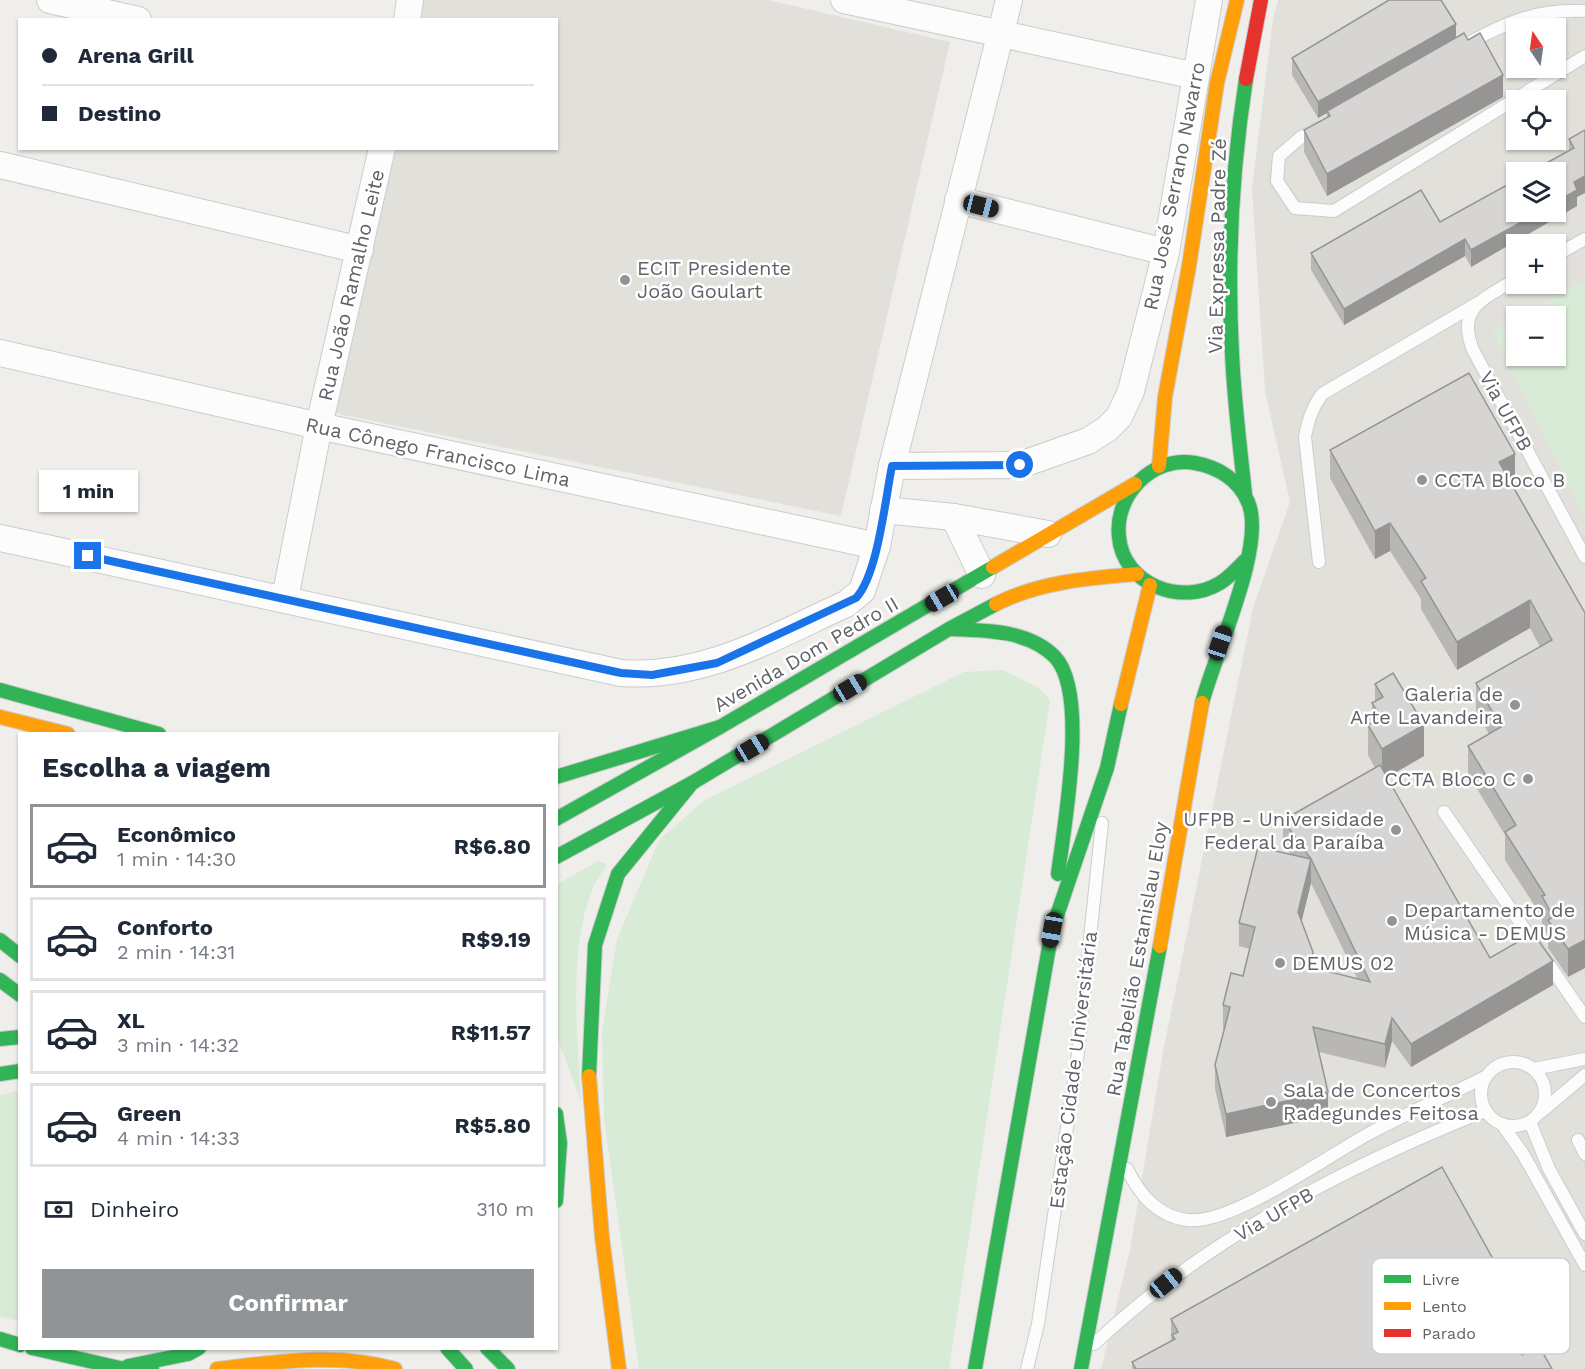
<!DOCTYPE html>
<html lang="pt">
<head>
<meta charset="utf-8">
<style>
	:root { --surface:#fff; --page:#f6f6f7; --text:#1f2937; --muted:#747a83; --line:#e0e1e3; --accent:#919496 }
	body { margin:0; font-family:"Work Sans",sans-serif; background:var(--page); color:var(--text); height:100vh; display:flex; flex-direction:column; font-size:22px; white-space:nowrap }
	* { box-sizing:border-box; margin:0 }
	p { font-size:20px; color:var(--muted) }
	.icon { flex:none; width:33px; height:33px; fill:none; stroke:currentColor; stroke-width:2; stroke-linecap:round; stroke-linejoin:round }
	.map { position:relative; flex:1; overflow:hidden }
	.panel { position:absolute; left:18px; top:732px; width:540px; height:618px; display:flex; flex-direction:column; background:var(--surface); border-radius:0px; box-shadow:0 2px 4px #0004 }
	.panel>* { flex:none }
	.guide { position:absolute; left:18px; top:18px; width:540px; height:132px; border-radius:0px; box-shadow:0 2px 4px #0004; display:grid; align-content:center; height:132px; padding:0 24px; background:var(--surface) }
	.needle { width:39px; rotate:347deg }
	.tools { position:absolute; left:1506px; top:18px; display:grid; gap:12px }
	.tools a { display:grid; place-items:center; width:60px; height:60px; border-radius:0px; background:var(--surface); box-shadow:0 2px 4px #0004; font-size:30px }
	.end { position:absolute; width:27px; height:27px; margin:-14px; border:8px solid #1a73e8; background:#fff; box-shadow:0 0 0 3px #fff }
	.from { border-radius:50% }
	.bubble { position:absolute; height:42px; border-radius:0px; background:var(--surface); box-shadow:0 2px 4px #0004; font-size:20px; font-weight:700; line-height:42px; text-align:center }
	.car { position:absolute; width:18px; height:36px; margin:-18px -9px; border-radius:8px; box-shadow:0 0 4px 2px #0007; background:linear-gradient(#222 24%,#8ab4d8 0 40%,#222 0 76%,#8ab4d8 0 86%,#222 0) }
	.guide b { display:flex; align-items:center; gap:21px; height:57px; font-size:22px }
	.guide b+b { border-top:2px solid var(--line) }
	.guide i { width:15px; height:15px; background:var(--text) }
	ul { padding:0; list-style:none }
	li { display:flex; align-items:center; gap:18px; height:84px; margin:0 12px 9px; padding:0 12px; border:3px solid var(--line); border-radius:0px }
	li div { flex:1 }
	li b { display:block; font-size:22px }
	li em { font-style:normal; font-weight:700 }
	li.selected { border-color:var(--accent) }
	li>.icon { width:54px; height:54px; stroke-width:1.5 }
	h2 { padding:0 24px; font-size:27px; line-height:72px }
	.pay { display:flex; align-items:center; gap:15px; height:66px; padding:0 24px; font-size:22px }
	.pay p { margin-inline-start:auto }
	.button { display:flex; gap:12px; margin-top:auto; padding:12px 24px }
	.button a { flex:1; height:69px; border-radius:0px; background:var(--accent); color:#fff; font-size:24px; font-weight:700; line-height:69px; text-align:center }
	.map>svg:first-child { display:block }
	.education { fill:#e2e0da; fill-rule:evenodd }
	.green { fill:#d8ebd6 }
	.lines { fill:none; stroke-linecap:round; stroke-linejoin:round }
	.lane-casing { stroke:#cbcccc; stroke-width:14 }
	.street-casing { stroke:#cbcccc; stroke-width:28 }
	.fast-casing { stroke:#cacacb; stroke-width:16 }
	.slow-casing { stroke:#cacacb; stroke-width:16 }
	.jam-casing { stroke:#cacacb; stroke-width:16 }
	.lane { stroke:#fdfcfc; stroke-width:12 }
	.street { stroke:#fdfcfc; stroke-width:26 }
	.fast { stroke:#30b455; stroke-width:14 }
	.slow { stroke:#ff9f0a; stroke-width:14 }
	.jam { stroke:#e5322d; stroke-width:14 }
	.wall { fill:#b8b7b5; fill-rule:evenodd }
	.shaded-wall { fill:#969594 }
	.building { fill:#d6d5d3; stroke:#969594; stroke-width:1.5; fill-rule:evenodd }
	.route { stroke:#1a73e8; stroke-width:8 }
	.poi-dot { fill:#919496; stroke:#fff; stroke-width:2 }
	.labels { text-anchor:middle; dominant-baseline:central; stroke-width:5; stroke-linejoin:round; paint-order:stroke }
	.street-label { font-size:20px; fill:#5f6368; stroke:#fff }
	.poi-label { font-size:20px; fill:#5f6368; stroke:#fff; text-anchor:start }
	.key { fill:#fff; stroke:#cfd0d2; stroke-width:1.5 }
	.key-label { font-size:16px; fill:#5f6368 }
</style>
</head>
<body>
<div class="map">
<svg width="1585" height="1369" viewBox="0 0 1585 1369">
	<rect width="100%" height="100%" fill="#efeeea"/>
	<g class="education">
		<polygon points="424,0 768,0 950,42 841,516 324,411 388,149 556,148 556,20 420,19"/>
		<path d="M1278,0H1585V1369H1101L1130,1250L1163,1052L1253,608L1290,502L1265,391L1252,188L1273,19ZM1516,28H1556V68H1516ZM1516,100H1556V140H1516ZM1516,172H1556V212H1516ZM1516,244H1556V284H1516ZM1516,316H1556V356H1516Z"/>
	</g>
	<g class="green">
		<polygon points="1585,281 1585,519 1493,331 1516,318 1516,356 1556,356 1556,316 1519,316"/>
		<polygon points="1003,670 1039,688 1050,700 949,1369 639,1369 604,1119 602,1031 617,939 659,840 705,800 964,672"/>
		<path d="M598,861L607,864C602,873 595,882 591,892C568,954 578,1037 581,1102L557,1036L556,885Z"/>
		<polygon points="19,1091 20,1091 19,1321 0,1317 0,1095"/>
	</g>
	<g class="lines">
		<g class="lane-casing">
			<g id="lane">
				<path d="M1469,43C1508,21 1540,9 1585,11"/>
				<polyline points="1318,128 1300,138 1279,156 1277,181 1295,208 1334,211 1585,56"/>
				<polyline points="1556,255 1585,239"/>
				<path d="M1516,279C1484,299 1456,307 1473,350L1585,557"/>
				<path d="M1319,562L1305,437C1308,420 1312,408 1322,394L1478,303"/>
				<polyline points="1444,812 1585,1017"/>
				<circle cx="1513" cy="1094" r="32"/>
				<polyline points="1534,1069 1585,1059"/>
				<polyline points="1541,1112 1585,1075"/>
				<polyline points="1530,1122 1549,1169 1585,1234"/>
				<polyline points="1502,1124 1523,1154 1585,1265"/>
				<polyline points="1578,1140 1585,1154"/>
				<path d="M1127,1169C1140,1195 1157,1216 1187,1220C1230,1226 1329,1155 1370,1133C1408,1113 1447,1096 1485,1077"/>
				<path d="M1094,1344C1205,1240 1344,1167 1485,1111"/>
				<polyline points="1027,1369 1038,1324 1078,1053 1102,823"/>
			</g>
		</g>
		<g class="street-casing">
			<g id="street">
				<polyline points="50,0 138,20"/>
				<polyline points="844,0 1196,76"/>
				<polyline points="407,20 410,0"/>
				<polyline points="0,165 360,250"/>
				<polyline points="958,200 1166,252"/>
				<polyline points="0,353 319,426 877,546"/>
				<polyline points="892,466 1020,465 1088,441 1107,429 1119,417 1131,391 1166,252 1209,0"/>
				<polyline points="883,510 954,517 1048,534"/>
				<polyline points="954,517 982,575"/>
				<path d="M0,538L621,673C704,679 773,637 846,604L862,591L877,546L892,466L1009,0"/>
				<polyline points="285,598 319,426 382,148"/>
			</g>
		</g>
		<g class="fast-casing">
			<g id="fast">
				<path d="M1245,494C1240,447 1234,400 1232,353C1227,262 1232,169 1246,79"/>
				<path d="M950,629C984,630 1029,630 1055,657C1089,693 1064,826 1058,874"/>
				<polyline points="0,690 159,734"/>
				<path d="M1202,703C1214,656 1267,545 1248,502C1239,480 1218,467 1195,463C1153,455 1114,495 1119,537C1123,584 1181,607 1220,583C1230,577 1238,567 1247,559"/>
				<polyline points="556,777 720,727"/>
				<polyline points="556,819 720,727 993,567"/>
				<polyline points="556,857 692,783 949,629 996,604"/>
				<polyline points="0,940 20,956"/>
				<polyline points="0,980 20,995"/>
				<polyline points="0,1039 20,1037"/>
				<polyline points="0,1074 20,1071"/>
				<polyline points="589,1076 595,945 618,874 692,783"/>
				<polyline points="556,1114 560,1143 556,1201"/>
				<polyline points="0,1339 20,1345"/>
				<polyline points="32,1348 120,1368 152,1369"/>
				<polyline points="447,1348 466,1369"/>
				<polyline points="487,1348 508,1369"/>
				<polyline points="128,1366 188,1354 199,1348"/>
				<polyline points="975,1369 1052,930 1107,768 1121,704"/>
				<polyline points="1081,1369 1160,946"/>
			</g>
		</g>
		<g class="slow-casing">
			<g id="slow">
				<polyline points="1159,466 1165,397 1189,266 1217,83 1237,0"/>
				<polyline points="993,567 1135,484"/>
				<path d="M996,604C1039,582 1089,578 1137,574"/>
				<polyline points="1121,704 1150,585"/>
				<polyline points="0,717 68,734"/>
				<polyline points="1160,946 1202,703"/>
				<polyline points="589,1076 602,1237 619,1369"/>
				<path d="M217,1369C276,1362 337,1352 395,1369"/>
			</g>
		</g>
		<g class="jam-casing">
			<polyline id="jam" points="1246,79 1261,0"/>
		</g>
		<use href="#lane" class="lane"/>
		<use href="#street" class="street"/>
		<use href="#fast" class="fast"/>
		<use href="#slow" class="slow"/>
		<use href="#jam" class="jam"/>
	</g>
	<g class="wall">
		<polygon points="1456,38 1503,97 1327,196 1304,152 1304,130 1327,118 1327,113 1318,118 1292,75 1292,58"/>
		<polygon points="1585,130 1577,197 1577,206 1471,267 1465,256 1344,325 1311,270 1311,253 1440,222 1569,151 1569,139"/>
		<polygon points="1330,450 1515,482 1512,483 1585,613 1568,977 1548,948 1548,936 1542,924 1542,917 1505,860 1505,835 1468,774 1468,746 1489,734 1476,711 1476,683 1540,647 1530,628 1457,670 1421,609 1421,599 1390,551 1375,559 1330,478"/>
		<path d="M1375,684L1424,756L1387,778L1490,958L1553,985L1411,1067L1392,1041L1385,1068L1319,1052L1328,1116L1226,1137L1215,1089V1065L1224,1029H1223V1005L1243,976L1250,949L1239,946V923L1291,855L1283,844V820L1375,768L1368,755V725L1372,722V703L1375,701ZM1311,883L1357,978L1313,968L1301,921Z"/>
		<polygon points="1493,1284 1485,1289 1522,1355 1552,1369 1132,1369 1132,1362 1171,1341 1171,1319"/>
	</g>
	<g class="shaded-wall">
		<polygon points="1456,24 1456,41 1327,111 1327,113 1318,118 1318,102"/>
		<polygon points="1503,75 1503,97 1327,196 1327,174"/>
		<polygon points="1585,176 1585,193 1577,197 1577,206 1471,267 1471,250 1539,212 1556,212 1556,202 1574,182"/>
		<polygon points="1465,239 1465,256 1344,325 1344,309"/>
		<polygon points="1515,454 1515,482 1499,490 1499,462"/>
		<polygon points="1390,523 1390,551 1375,559 1375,531"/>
		<polygon points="1530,600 1530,628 1457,670 1457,642"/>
		<polygon points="1424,725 1424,756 1382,780 1382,749"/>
		<polygon points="1311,859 1311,883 1298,936 1298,912"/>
		<polygon points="1585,940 1585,968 1568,977 1568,949"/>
		<polygon points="1313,952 1313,976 1310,967"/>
		<polygon points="1553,961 1553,985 1411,1067 1411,1044"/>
		<polygon points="1392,1018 1392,1041 1385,1068 1385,1044"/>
		<polygon points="1328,1092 1328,1116 1226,1137 1226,1114"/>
		<polygon points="1493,1259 1493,1284 1474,1295 1474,1270"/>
	</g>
	<g class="building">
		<polygon points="1389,0 1441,0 1456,24 1318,102 1292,58"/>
		<polygon points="1464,33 1468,40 1480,33 1503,75 1327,174 1304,130 1330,116 1327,111"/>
		<polygon points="1585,130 1585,176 1574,182 1577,190 1556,202 1556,172 1530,172 1574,148 1569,139"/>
		<polygon points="1516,180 1516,212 1539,212 1471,250 1465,239 1344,309 1311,253 1421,190 1440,222"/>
		<polygon points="1469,373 1515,454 1499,462 1585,613 1585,940 1568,949 1548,920 1553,917 1542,896 1545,895 1505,832 1516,825 1468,746 1501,727 1476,683 1552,640 1530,600 1457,642 1421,581 1426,578 1390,523 1375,531 1330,450"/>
		<polygon points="1393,673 1424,725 1382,749 1368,725 1381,717 1372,703 1383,697 1375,684"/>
		<path d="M1380,765L1490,958L1533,933L1553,961L1411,1044L1392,1018L1385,1044L1313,1027L1328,1092L1226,1114L1215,1065L1230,1007L1223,1005L1231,973L1243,976L1255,927L1239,923L1258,847L1311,859L1283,820ZM1311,859L1370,982L1310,967L1313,952L1298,912Z"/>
		<polygon points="1442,1167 1493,1259 1474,1270 1522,1355 1539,1346 1552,1369 1136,1369 1132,1362 1175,1339 1172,1335 1178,1332 1171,1319"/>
	</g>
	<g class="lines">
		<path class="route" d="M88,556L621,673L652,675L717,663L856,598C878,574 885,500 892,466L1020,465"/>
	</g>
	<g class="poi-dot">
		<circle cx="625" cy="280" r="6"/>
		<circle cx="1422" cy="480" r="6"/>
		<circle cx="1515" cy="705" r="6"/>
		<circle cx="1528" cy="779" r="6"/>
		<circle cx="1396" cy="830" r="6"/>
		<circle cx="1392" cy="921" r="6"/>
		<circle cx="1280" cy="963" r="6"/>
		<circle cx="1271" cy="1102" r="6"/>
	</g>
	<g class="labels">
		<g class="street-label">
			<text transform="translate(1174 186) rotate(-79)">Rua José Serrano Navarro</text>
			<text transform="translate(1217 246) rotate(-89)">Via Expressa Padre Zé</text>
			<text transform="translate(351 285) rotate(-77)">Rua João Ramalho Leite</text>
			<text transform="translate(1506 411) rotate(61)">Via UFPB</text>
			<text transform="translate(438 452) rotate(12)">Rua Cônego Francisco Lima</text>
			<text transform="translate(806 654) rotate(-30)">Avenida Dom Pedro II</text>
			<text transform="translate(1137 959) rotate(-80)">Rua Tabelião Estanislau Eloy</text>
			<text transform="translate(1073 1070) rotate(-83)">Estação Cidade Universitária</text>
			<text transform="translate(1274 1214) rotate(-30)">Via UFPB</text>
		</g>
		<g class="poi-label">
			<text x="637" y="268">ECIT Presidente<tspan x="637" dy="23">João Goulart</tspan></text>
			<text x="1434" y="480">CCTA Bloco B</text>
			<text x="1503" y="694" text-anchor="end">Galeria de<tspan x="1503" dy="23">Arte Lavandeira</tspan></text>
			<text x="1516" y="779" text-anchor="end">CCTA Bloco C</text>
			<text x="1384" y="819" text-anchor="end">UFPB - Universidade<tspan x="1384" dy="23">Federal da Paraíba</tspan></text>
			<text x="1404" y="910">Departamento de<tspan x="1404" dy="23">Música - DEMUS</tspan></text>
			<text x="1292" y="963">DEMUS 02</text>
			<text x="1283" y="1090">Sala de Concertos<tspan x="1283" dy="23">Radegundes Feitosa</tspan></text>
		</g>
	</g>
	<rect x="1372" y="1258" width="198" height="96" rx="9" class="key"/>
	<rect x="1384" y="1275" width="27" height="8" fill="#30b455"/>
	<rect x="1384" y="1302" width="27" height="8" fill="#ff9f0a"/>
	<rect x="1384" y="1329" width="27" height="8" fill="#e5322d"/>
	<g class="key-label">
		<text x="1422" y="1285">Livre</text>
		<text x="1422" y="1312">Lento</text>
		<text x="1422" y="1339">Parado</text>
	</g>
</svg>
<div class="tools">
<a><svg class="needle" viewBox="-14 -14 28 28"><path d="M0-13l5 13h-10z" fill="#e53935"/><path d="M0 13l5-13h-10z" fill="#747a83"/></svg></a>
<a><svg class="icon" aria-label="locate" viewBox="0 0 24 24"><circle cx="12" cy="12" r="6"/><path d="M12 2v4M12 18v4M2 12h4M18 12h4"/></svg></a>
<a><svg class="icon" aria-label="layers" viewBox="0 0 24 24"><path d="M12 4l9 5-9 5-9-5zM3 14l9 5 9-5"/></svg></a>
<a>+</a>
<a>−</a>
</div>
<i class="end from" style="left:1020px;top:465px"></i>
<i class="end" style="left:88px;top:556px"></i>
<div class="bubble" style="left:39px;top:470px;width:99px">1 min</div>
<i class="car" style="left:981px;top:206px;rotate:104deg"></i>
<i class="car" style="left:942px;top:598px;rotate:240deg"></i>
<i class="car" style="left:1220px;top:643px;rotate:18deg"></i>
<i class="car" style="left:850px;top:688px;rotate:59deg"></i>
<i class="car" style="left:752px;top:748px;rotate:59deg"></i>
<i class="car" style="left:1052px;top:930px;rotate:190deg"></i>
<i class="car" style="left:1166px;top:1283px;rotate:51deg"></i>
<div class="guide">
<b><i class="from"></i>Arena Grill</b>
<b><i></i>Destino</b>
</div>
<section class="panel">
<h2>Escolha a viagem</h2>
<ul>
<li class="selected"><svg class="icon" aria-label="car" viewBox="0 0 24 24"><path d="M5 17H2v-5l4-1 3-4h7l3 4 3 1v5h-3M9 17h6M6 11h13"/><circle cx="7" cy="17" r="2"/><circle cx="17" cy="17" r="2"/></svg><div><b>Econômico</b><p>1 min · 14:30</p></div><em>R$6.80</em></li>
<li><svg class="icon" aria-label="car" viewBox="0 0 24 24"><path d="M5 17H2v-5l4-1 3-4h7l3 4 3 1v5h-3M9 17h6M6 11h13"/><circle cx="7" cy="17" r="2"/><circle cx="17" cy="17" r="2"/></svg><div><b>Conforto</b><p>2 min · 14:31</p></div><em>R$9.19</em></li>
<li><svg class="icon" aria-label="car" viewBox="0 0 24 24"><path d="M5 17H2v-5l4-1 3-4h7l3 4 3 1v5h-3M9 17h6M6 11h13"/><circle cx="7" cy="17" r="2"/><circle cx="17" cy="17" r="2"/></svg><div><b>XL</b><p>3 min · 14:32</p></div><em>R$11.57</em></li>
<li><svg class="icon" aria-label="car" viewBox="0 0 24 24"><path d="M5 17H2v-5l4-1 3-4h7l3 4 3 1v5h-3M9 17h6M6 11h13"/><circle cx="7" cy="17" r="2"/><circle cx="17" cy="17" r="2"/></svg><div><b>Green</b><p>4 min · 14:33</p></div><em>R$5.80</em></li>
</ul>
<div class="pay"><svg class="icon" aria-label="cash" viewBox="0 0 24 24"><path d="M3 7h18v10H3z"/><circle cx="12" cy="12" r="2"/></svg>Dinheiro<p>310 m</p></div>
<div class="button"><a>Confirmar</a></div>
</section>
</div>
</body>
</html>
